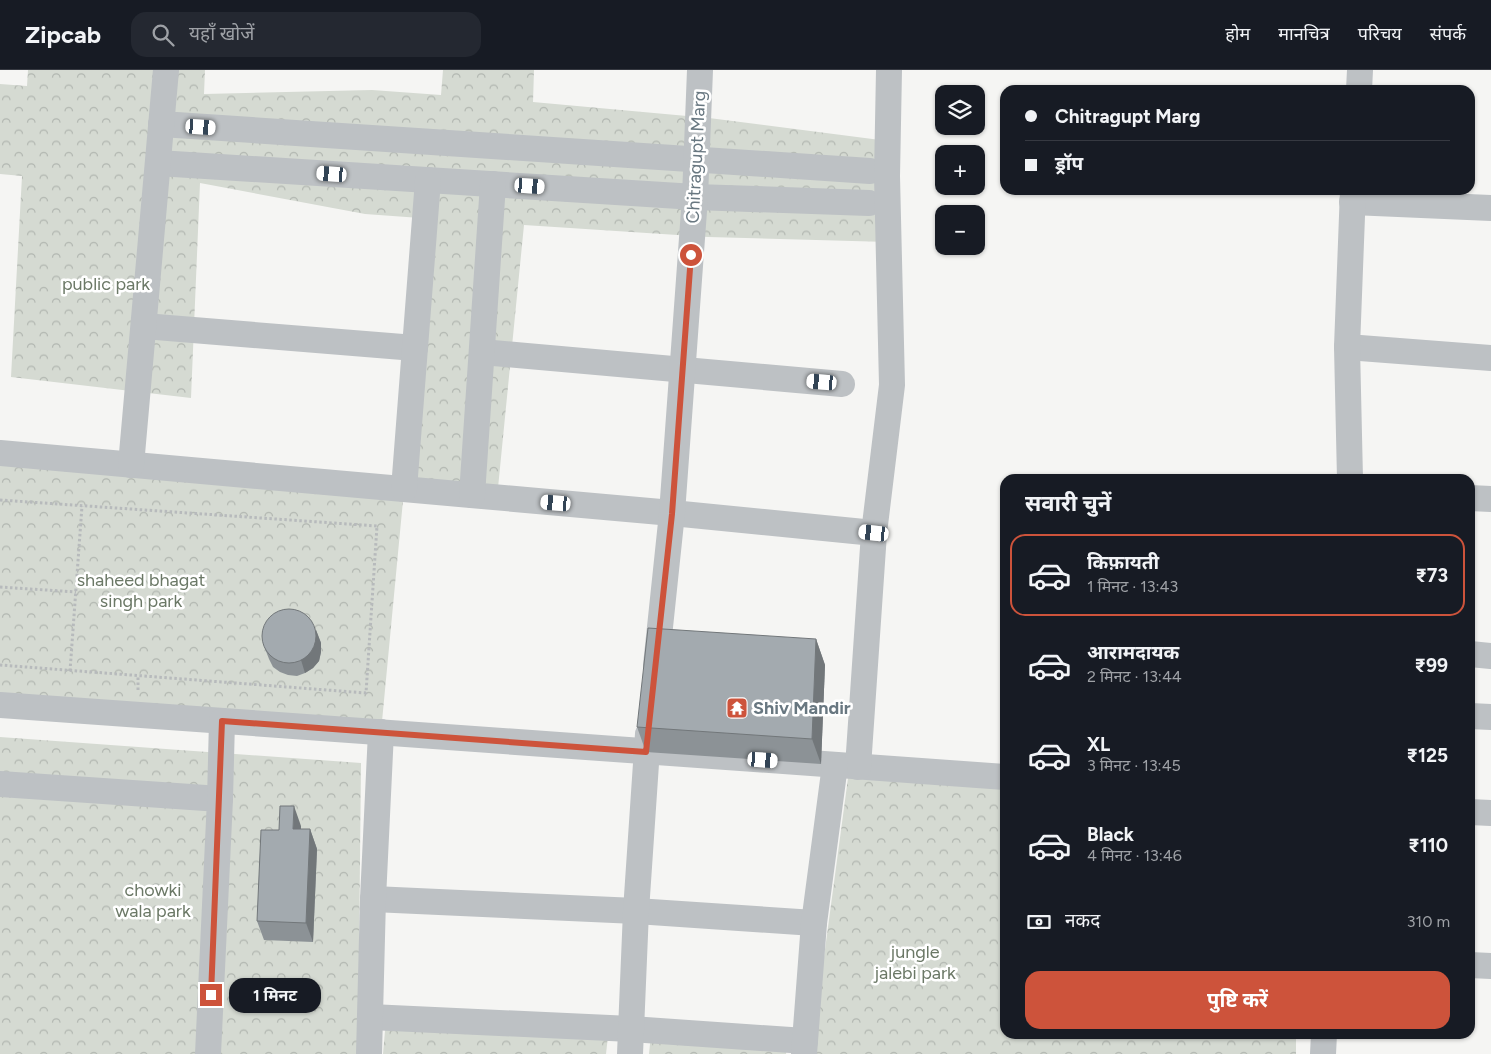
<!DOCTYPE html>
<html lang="hi">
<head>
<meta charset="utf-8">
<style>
	:root { --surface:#171b24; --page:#242831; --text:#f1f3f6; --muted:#9ea1a6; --line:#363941; --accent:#cd533b }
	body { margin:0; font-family:Figtree,"Noto Sans Devanagari",sans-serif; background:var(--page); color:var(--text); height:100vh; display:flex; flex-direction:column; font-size:19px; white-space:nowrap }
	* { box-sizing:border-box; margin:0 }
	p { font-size:16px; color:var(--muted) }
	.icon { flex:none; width:28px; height:28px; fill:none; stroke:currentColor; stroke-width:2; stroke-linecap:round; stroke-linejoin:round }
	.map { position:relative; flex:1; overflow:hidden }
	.details { position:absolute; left:1000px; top:404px; width:475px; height:565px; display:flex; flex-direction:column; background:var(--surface); border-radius:15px; box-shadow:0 1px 4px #0004 }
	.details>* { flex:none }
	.banner { position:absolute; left:1000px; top:15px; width:475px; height:110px; border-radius:15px; box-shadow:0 1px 4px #0004; display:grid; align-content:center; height:110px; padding:0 25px; background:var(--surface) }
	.buttons { position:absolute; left:935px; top:15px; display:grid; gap:10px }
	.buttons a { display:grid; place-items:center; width:50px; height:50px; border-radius:10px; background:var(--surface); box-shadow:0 1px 4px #0004; font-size:25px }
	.end { position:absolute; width:22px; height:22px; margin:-11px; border:6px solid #cd533b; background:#fff; box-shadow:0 0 0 2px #fff }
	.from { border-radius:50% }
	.bubble { position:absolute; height:35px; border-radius:15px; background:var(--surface); box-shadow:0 1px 4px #0004; font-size:16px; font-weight:700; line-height:35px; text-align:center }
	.car { position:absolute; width:15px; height:30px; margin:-15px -8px; border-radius:6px; box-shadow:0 0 4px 1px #0007; background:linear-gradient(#fff 24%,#345 0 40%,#fff 0 76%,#345 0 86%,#fff 0) }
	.banner b { display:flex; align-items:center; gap:18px; height:48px; font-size:19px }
	.banner b+b { border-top:1px solid var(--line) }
	.banner i { width:12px; height:12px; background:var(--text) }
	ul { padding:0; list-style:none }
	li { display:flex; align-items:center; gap:15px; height:82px; margin:0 10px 8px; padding:0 15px; border:2px solid transparent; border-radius:15px }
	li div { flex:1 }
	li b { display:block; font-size:19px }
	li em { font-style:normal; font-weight:700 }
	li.on { border-color:var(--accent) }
	li>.icon { width:45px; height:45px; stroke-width:1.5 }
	h2 { padding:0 25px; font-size:22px; line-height:60px }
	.pay { display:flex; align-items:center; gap:12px; height:55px; padding:0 25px; font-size:19px }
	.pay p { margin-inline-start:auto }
	.primary-button { display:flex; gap:10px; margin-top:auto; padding:10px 25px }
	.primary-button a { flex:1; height:58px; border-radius:15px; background:var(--accent); color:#fff; font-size:20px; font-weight:700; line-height:58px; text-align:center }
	header { display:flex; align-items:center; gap:30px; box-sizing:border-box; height:70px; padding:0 25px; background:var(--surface); border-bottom:1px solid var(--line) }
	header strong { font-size:24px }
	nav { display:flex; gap:28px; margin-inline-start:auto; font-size:18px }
	.search { width:350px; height:45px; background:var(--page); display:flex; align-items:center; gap:12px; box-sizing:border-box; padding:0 18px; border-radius:15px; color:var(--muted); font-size:19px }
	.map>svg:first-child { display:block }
	.forest { fill:url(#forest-crowns) }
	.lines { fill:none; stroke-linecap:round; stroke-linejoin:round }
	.path { stroke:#b7babc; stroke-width:3; stroke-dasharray:2.5 2.5; stroke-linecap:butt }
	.minor { stroke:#bdc1c4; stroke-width:26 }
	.wall { fill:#8c9296 }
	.shaded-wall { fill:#72777a }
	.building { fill:#a3aaaf; stroke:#72777a }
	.route { stroke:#cd533b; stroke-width:6 }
	.labels { text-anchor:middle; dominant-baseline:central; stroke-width:5; stroke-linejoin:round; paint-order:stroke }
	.street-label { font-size:18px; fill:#687780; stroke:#fff }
	.park-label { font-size:18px; fill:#6b7866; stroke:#fff }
	.poi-label { font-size:18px; font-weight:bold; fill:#687780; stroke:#fff; text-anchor:start }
</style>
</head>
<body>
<header>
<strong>Zipcab</strong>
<div class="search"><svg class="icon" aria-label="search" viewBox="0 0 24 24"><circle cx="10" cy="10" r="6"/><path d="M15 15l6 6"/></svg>यहाँ खोजें</div>
<nav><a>होम</a><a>मानचित्र</a><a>परिचय</a><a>संपर्क</a></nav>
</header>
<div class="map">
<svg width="1491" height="984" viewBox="0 0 1491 984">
	<defs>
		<pattern id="forest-crowns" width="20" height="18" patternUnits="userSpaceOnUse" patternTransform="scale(1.25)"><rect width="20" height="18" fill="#d5dad2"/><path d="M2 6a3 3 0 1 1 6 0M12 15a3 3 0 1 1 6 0" fill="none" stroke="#b1b6b0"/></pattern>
	</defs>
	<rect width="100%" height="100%" fill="#f5f5f3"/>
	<g class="forest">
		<polygon points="28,0 205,0 204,24 372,20 441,25 443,0 534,0 533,32 709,48 888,71 888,172 708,167 524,155 497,428 404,420 381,662 0,635 0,384 404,419 434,149 365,144 200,113 191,328 11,307 22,106 0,104 0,14 27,16"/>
		<polygon points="0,667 361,693 358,984 0,984"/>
		<polygon points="848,708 1005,719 1005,964 1296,964 1296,984 811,984"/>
		<polygon points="386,949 608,966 606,984 383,984"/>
		<polygon points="651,964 787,978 786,984 649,984"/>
	</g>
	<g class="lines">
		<g class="path">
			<polyline points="0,430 377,456 366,623 0,595"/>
			<polyline points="0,517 76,522"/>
			<polyline points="70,601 82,436"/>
			<polyline points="138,620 138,606"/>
		</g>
		<g class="minor">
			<polyline points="1359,20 1360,0"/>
			<polyline points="161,54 870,101"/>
			<polyline points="158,93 695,127 869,133"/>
			<polyline points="1352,132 1491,138"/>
			<polyline points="144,256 415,278"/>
			<polyline points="1347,277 1491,288"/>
			<polyline points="482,282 842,314"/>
			<polyline points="0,383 672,443 874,463"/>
			<polyline points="131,395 166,0"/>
			<polyline points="1350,409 1347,277 1353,120"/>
			<polyline points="404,419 428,110"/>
			<polyline points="472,425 493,114"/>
			<polyline points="1470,428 1491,429"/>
			<polyline points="1470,584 1491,586"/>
			<polyline points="656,595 672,443 695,127 700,0"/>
			<polyline points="0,635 1005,707"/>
			<polyline points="1470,646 1491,647"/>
			<polyline points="858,697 874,463 892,315 887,106 889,0"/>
			<polyline points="0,714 220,729 208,984"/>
			<polyline points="220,729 222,651"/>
			<polyline points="1470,742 1491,743"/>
			<polyline points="373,829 636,841 814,853"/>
			<polyline points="1470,895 1491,896"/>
			<polyline points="370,947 631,959 805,971"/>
			<polyline points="369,984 373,829 381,662"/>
			<polyline points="630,984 636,841 648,664"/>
			<polyline points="804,984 814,853 835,695"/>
			<polyline points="1323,984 1324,964"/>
		</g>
	</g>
	<g class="wall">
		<polygon points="316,560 321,573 321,582 319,591 313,598 305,603 297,606 288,605 280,602 273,597 269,589 264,576"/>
		<polygon points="816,569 825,595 821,694 646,682 637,657"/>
		<polygon points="301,756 301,759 310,759 317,779 313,872 264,870 257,851 279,760"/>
	</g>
	<g class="shaded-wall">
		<polygon points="316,560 321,573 321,582 319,591 313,598 305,603 301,590"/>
		<polygon points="816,569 825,595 821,694 812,669"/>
		<polygon points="294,736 301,756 300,778 293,759"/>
		<polygon points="310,759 317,779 313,872 306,853"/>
	</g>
	<g class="building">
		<circle cx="289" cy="566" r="27"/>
		<polygon points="648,558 816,569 812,669 637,657"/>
		<polygon points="280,736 294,736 293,759 310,759 306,853 257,851 261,760 279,760"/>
	</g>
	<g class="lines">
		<polyline class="route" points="211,925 222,651 646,682 672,444 691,185"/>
	</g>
	<defs>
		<g id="temple-square" transform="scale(1.125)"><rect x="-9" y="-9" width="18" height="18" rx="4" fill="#cd533b" stroke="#fff"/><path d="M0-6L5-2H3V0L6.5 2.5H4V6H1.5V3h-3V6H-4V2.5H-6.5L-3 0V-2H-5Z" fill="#fff"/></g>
	</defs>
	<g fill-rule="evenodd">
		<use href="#temple-square" x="737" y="638"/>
	</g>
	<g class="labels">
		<g class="street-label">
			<text transform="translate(696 87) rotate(-87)">Chitragupt Marg</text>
		</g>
		<g class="park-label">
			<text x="106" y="214">public park</text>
			<text x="141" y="510">shaheed bhagat<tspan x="141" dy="21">singh park</tspan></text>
			<text x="153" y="820">chowki<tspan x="153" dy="21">wala park</tspan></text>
			<text x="915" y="882">jungle<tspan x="915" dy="21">jalebi park</tspan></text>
		</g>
		<g class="poi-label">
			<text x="753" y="638">Shiv Mandir</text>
		</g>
	</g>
</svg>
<div class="buttons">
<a><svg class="icon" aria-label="layers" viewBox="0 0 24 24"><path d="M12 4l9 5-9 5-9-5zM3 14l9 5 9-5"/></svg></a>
<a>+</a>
<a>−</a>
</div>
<i class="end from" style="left:691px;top:185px"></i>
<i class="end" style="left:211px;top:925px"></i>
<div class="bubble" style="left:229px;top:908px;width:92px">1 मिनट</div>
<i class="car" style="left:201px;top:57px;rotate:94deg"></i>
<i class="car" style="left:332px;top:104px;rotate:274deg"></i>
<i class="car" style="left:530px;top:116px;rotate:94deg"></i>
<i class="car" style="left:822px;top:312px;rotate:275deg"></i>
<i class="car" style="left:556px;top:433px;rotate:275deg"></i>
<i class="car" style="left:874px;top:463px;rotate:276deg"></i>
<i class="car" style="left:763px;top:690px;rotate:94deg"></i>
<div class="banner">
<b><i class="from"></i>Chitragupt Marg</b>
<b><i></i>ड्रॉप</b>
</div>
<section class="details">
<h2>सवारी चुनें</h2>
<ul>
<li class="on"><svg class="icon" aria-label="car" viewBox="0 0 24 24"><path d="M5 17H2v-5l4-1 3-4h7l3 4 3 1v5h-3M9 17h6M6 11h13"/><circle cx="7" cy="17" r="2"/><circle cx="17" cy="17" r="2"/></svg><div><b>किफ़ायती</b><p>1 मिनट · 13:43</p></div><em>₹73</em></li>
<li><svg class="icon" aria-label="car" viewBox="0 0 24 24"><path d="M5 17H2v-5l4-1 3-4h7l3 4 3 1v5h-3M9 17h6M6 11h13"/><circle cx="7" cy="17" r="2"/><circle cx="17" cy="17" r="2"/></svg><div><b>आरामदायक</b><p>2 मिनट · 13:44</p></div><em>₹99</em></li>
<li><svg class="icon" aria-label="car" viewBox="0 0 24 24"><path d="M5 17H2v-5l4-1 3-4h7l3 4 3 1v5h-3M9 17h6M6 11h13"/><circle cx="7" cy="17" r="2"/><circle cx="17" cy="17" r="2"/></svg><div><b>XL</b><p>3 मिनट · 13:45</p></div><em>₹125</em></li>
<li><svg class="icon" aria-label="car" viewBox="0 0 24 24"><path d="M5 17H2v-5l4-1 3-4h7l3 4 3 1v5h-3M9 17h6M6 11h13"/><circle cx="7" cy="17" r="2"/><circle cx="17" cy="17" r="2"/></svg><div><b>Black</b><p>4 मिनट · 13:46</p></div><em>₹110</em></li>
</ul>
<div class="pay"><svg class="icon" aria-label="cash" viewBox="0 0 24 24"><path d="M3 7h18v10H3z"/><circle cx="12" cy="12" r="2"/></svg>नकद<p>310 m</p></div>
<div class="primary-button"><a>पुष्टि करें</a></div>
</section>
</div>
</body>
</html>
